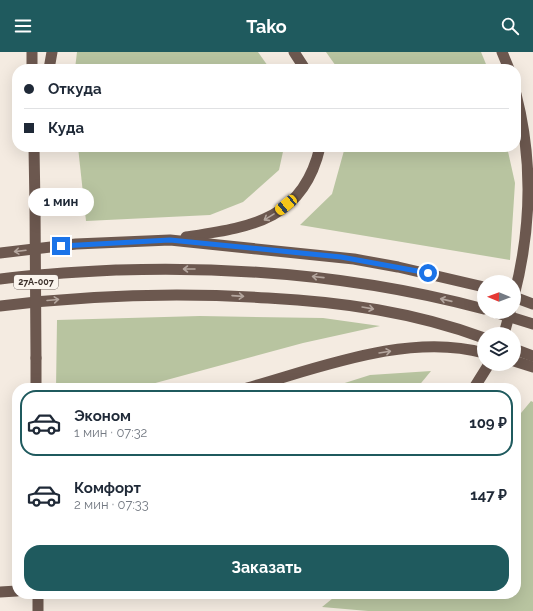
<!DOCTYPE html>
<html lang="ru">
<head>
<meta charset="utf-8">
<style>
	:root { --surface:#fff; --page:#f2f2f3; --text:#1f2937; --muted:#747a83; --line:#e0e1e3; --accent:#1f5a5e }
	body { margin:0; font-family:Raleway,sans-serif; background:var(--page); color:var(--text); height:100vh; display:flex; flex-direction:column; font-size:15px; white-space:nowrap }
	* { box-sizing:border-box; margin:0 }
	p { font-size:13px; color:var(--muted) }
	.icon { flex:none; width:22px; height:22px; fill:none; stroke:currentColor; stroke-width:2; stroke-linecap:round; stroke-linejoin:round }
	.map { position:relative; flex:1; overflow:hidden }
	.side { position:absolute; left:12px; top:331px; width:509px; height:216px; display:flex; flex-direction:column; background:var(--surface); border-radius:16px; box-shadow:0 4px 16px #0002 }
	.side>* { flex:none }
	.top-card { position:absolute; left:12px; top:12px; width:509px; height:88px; border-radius:16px; box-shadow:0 4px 16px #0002; display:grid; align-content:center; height:88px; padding:0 12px; background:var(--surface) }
	.needle { width:26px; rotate:271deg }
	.tools { position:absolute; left:477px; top:223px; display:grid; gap:8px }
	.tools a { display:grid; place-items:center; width:44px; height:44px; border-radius:50%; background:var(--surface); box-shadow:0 4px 16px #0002; font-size:20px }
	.end { position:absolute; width:18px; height:18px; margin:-9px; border:5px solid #1a73e8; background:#fff; box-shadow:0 0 0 2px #fff }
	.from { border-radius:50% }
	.bubble { position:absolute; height:28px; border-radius:14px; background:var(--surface); box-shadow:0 4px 16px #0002; font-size:13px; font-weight:700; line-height:28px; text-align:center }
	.car { position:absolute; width:12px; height:24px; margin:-12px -6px; border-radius:5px; box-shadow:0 0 3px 1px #0007; background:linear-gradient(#f5c518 24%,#345 0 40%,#f5c518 0 76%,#345 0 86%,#f5c518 0) }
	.top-card b { display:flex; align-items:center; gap:14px; height:38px; font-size:15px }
	.top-card b+b { border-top:1px solid var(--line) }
	.top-card i { width:10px; height:10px; background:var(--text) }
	ul { padding:7px 0 0; list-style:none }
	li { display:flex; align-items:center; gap:12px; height:66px; margin:0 8px 6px; padding:0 4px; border:2px solid transparent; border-radius:16px }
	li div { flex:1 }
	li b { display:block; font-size:15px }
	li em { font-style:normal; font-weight:700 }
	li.selected { border-color:var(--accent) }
	li>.icon { width:36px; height:36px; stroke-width:1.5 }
	.button { display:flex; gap:8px; margin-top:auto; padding:8px 12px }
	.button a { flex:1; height:46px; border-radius:16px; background:var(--accent); color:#fff; font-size:16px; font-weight:700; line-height:46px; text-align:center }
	header { display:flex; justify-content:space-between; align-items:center; height:52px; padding:0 12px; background:var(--accent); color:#fff; font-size:18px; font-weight:700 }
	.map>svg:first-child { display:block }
	.green { fill:#b8c4a0 }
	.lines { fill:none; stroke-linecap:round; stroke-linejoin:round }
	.trunk { stroke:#6c584f; stroke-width:11 }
	.trunk-bridge { stroke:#6c584f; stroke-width:11 }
	.oneway { stroke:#b4a69e }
	.route { stroke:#1a73e8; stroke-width:5 }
	.labels { text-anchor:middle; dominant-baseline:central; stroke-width:3; stroke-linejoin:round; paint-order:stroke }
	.shield { fill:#fbf5ee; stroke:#756b66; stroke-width:1 }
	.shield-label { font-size:9px; font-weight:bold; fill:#3b302b }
</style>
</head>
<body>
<header><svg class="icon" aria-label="menu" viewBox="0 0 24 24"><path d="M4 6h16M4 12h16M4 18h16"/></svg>Tako<svg class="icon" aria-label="search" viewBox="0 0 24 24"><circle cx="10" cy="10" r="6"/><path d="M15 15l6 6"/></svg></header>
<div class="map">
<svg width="533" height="559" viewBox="0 0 533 559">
	<rect width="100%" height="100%" fill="#f4ebe1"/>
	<g class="green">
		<polygon points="77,0 258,0 270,17 75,17"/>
		<polygon points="326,0 481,0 488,17 338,17"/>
		<polygon points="78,95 284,95 279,118 243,150 210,163 86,169"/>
		<polygon points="345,95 507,95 515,131 510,208 300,173 332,142"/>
		<polygon points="200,264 323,266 380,274 303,291 137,336 56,336 57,268"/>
		<polygon points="431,319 417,336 329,336 370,323"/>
		<polygon points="531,349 533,350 533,559 368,559 322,555 338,542 516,542 516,367"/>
	</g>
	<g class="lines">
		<g class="trunk">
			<polyline points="32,0 32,17"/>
			<polyline points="294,0 305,17"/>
			<polyline points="502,0 509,17"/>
			<polyline points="49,17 52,0"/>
			<polyline points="34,95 35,154"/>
			<path d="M186,185C250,175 303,169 320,95"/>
			<polyline points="0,201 76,192 170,188 354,207 398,215 484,235"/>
			<path d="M0,227C39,222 79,220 118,218C242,214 364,225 484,257"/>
			<path d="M514,244C531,178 533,108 516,42"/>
			<polyline points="514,245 533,252"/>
			<path d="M0,254C89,243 178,240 268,246C342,250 414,260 484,286"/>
			<polyline points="494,260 533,272"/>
			<polyline points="514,297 533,304"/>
			<polyline points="36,306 36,336"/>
			<polyline points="514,309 533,315"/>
			<path d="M247,336C319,316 409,280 484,301"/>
			<polyline points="474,336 489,312"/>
			<polyline points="0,540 17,539"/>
			<polyline points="38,542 38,559"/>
		</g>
		<g class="trunk-bridge">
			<polyline points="35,154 36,306"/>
			<polyline points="504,282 510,260"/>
		</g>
	</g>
	<defs><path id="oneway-shaft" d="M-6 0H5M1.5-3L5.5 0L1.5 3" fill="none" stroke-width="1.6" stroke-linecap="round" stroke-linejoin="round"/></defs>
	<g class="oneway">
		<use href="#oneway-shaft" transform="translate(269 165) rotate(148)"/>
		<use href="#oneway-shaft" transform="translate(20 199) rotate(173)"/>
		<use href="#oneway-shaft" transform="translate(189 217) rotate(-180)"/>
		<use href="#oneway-shaft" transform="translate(318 225) rotate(-174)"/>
		<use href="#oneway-shaft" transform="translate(238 244) rotate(4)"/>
		<use href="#oneway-shaft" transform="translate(53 248) rotate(-5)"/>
		<use href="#oneway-shaft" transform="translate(446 248) rotate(-167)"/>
		<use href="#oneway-shaft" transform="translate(368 256) rotate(10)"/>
		<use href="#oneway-shaft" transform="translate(385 300) rotate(-9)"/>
	</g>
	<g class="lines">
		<polyline class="route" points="61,194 170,188 341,205 428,221"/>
	</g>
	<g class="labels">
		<rect class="shield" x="14" y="223" width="44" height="14" rx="3"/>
		<g class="shield-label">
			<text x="36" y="230">27А-007</text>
		</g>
	</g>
</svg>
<div class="tools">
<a><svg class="needle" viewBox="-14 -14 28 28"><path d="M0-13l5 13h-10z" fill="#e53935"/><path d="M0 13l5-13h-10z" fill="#747a83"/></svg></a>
<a><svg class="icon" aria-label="layers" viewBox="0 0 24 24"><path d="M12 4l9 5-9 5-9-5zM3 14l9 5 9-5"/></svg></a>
</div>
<i class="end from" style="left:428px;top:221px"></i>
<i class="end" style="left:61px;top:194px"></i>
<div class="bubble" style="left:28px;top:136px;width:66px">1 мин</div>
<i class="car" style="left:286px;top:153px;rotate:231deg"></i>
<div class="top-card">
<b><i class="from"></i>Откуда</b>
<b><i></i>Куда</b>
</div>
<section class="side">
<ul>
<li class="selected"><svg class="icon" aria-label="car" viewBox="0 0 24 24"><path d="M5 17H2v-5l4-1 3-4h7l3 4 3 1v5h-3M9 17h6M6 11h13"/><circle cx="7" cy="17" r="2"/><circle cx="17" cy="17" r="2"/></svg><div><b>Эконом</b><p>1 мин · 07:32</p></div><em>109 ₽</em></li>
<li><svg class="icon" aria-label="car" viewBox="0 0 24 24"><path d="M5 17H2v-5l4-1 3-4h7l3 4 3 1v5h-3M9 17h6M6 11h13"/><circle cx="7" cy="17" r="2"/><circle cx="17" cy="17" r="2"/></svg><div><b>Комфорт</b><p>2 мин · 07:33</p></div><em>147 ₽</em></li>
</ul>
<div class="button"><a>Заказать</a></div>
</section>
</div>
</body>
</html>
